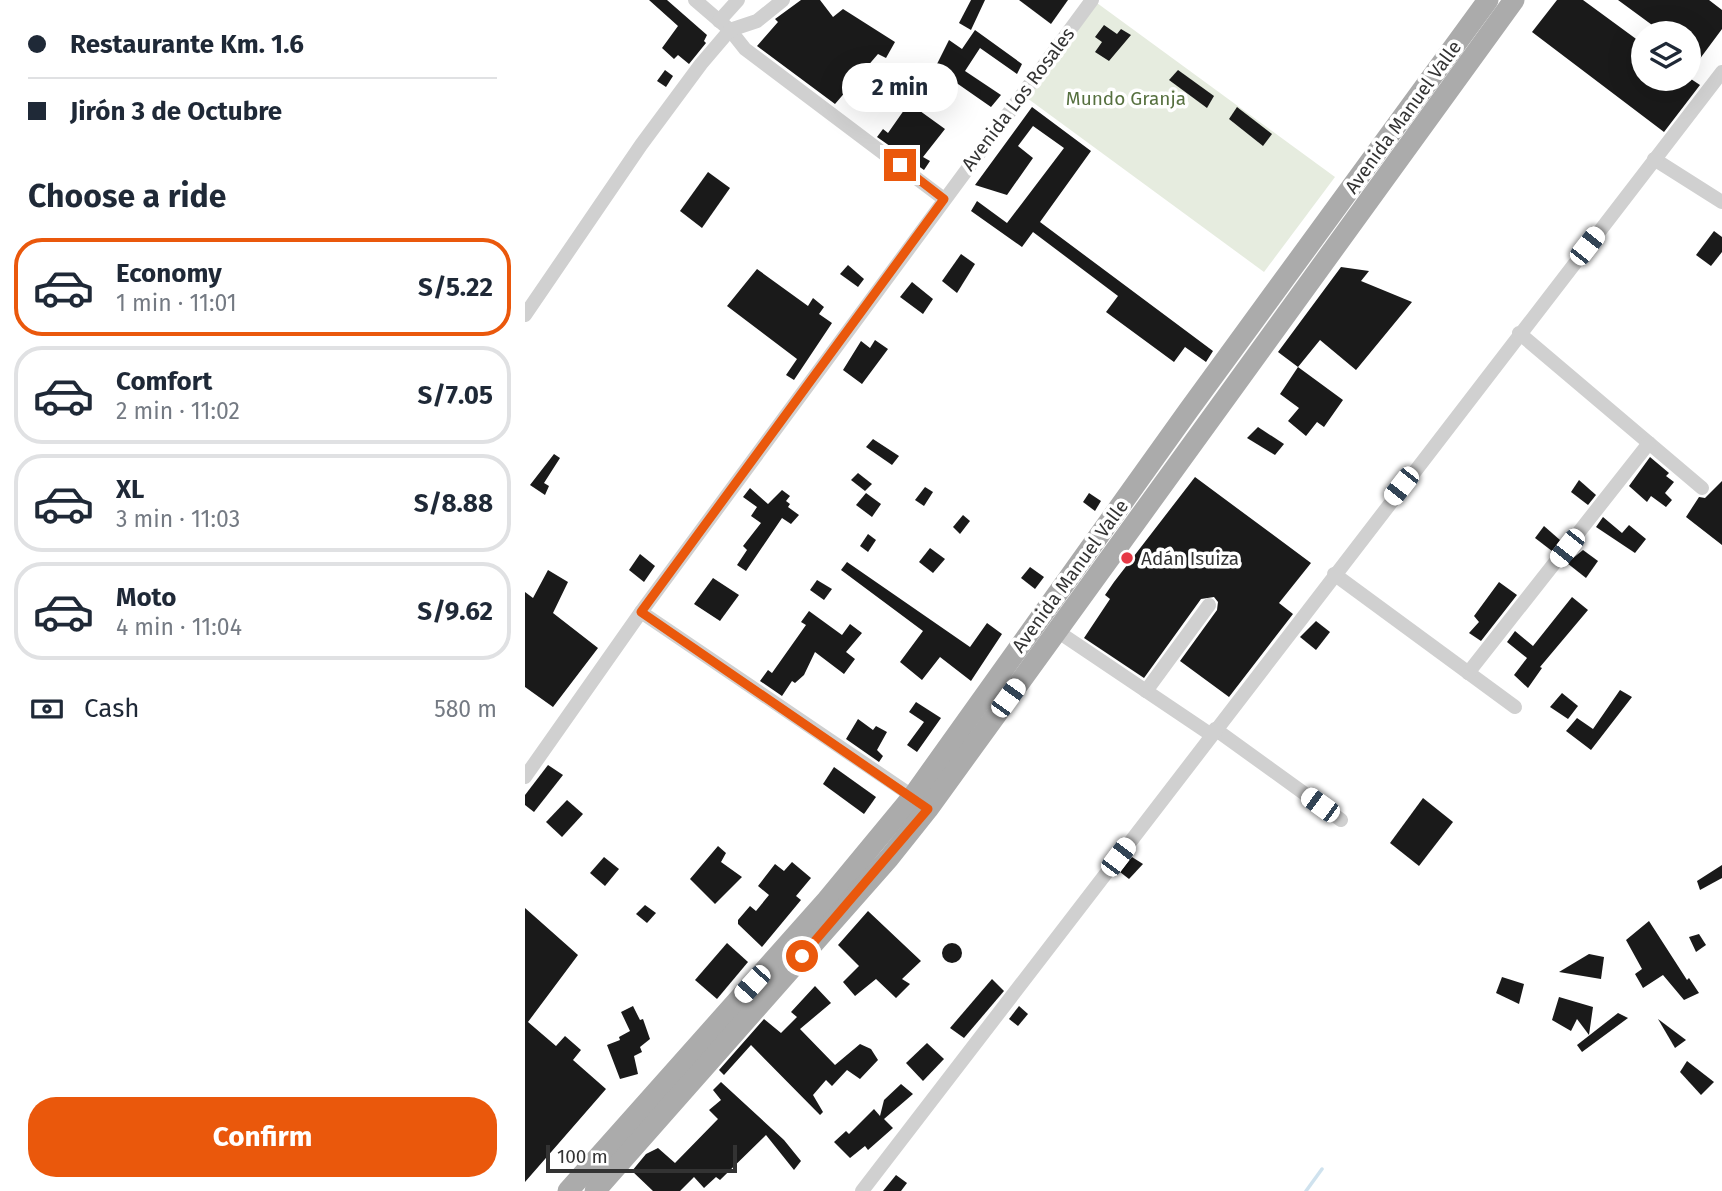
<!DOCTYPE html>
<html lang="en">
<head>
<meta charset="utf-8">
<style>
	:root { --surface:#fff; --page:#f6f6f7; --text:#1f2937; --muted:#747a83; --line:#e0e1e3; --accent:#ea580c }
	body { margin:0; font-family:"Fira Sans",sans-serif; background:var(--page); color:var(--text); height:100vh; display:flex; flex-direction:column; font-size:26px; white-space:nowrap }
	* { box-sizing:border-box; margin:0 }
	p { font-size:23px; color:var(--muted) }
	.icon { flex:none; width:38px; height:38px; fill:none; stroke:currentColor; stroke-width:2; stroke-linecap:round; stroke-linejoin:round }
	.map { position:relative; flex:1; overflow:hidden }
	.details { display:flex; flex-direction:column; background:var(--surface); width:525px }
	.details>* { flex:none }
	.hud { display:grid; align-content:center; height:154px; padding:0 28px; background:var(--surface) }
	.buttons { position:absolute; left:1106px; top:21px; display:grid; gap:14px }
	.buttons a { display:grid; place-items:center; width:70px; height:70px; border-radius:50%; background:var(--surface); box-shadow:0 7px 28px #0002; font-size:35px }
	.scale { position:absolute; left:21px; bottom:18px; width:191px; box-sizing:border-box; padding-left:7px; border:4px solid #333; border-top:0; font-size:19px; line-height:24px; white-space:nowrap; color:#333; -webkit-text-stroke:5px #fff; paint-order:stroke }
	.end { position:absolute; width:32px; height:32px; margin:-16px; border:9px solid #ea580c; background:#fff; box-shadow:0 0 0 4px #fff }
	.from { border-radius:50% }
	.bubble { position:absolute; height:49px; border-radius:24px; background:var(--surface); box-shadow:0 7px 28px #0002; font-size:23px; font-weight:700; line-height:49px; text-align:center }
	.car { position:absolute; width:21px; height:42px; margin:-21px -10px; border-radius:9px; box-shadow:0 0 5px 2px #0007; background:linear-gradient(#fff 24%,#345 0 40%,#fff 0 76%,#345 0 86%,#fff 0) }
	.hud b { display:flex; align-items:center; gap:24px; height:66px; font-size:26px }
	.hud b+b { border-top:2px solid var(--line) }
	.hud i { width:18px; height:18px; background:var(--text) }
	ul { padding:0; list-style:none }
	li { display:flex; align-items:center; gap:21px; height:98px; margin:0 14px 10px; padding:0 14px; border:4px solid var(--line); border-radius:28px }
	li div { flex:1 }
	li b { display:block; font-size:26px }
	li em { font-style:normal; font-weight:700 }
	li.selected { border-color:var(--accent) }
	li>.icon { width:63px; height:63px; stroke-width:1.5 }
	h2 { padding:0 28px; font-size:32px; line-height:84px }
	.pay { display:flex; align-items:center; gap:18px; height:77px; padding:0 28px; font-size:26px }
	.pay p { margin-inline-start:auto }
	.primary-button { display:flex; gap:14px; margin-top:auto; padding:14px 28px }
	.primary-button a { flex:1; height:80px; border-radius:28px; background:var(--accent); color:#fff; font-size:28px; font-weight:700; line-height:80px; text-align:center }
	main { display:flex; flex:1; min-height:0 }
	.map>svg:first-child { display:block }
	.green { fill:#e6ecdf }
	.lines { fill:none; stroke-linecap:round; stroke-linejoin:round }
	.stream { stroke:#cfe2ee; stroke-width:3.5 }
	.building { fill:#1a1a1a }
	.street { stroke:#d0d0d0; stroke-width:14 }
	.primary { stroke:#ababab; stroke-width:21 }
	.route { stroke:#ea580c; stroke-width:9 }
	.poi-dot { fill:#e63946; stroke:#fff; stroke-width:2.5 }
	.labels { text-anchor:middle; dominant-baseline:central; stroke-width:7; stroke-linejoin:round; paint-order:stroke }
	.park-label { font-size:19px; fill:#56703f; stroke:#fff }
	.street-label { font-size:19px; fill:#333; stroke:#fff }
	.poi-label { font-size:19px; fill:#333; stroke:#fff; text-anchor:start }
</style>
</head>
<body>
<main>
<section class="details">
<div class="hud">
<b><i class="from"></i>Restaurante Km. 1.6</b>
<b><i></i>Jirón 3 de Octubre</b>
</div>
<h2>Choose a ride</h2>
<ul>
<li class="selected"><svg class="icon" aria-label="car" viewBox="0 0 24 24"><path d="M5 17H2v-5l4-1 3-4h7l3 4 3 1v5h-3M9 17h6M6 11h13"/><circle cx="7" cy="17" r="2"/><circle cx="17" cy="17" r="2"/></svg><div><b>Economy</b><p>1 min · 11:01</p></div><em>S/5.22</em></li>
<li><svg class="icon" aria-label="car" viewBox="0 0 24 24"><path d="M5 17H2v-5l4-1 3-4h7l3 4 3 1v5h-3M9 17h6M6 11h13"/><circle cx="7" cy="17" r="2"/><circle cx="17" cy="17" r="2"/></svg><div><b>Comfort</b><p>2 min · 11:02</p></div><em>S/7.05</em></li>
<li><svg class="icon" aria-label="car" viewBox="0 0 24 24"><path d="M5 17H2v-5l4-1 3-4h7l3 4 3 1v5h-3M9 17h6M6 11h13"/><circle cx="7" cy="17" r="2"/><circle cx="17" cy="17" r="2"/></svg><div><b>XL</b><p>3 min · 11:03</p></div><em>S/8.88</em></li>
<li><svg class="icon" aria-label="car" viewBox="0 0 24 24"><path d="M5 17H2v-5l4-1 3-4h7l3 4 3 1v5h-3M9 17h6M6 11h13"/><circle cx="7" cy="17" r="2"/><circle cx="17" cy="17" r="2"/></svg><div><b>Moto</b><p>4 min · 11:04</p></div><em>S/9.62</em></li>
</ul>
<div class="pay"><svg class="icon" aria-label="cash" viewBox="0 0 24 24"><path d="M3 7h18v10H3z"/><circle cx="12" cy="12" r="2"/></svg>Cash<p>580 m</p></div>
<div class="primary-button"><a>Confirm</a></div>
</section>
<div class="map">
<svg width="1197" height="1191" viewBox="0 0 1197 1191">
	<rect width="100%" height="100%" fill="#fff"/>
	<polygon class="green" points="572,3 810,177 739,272 502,98"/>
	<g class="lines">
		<polyline class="stream" points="781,1191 797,1169"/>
	</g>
	<g class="building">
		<polygon points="124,0 142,0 182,35 179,41 181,43 164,64 153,55 149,59 137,48 153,26"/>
		<polygon points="276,0 295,0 308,17 318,9 370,42 361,58 353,54 310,104 232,46 253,22 250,19"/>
		<polygon points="446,0 460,0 446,30 434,23"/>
		<polygon points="494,0 543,0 526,24"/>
		<polygon points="1032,0 1058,0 1118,44 1118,79 1166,79 1175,85 1139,132 1007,32"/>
		<polygon points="1093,0 1184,0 1197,10 1197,29 1174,60 1164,52 1164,33 1138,33"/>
		<polygon points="579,25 592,34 596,29 606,35 584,61 570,52 577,42 570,37"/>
		<polygon points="450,30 497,64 492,74 455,48 440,71 476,95 466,107 410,68 424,40 437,49"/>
		<polygon points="140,70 148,76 141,87 132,81"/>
		<polygon points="653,70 689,96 682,108 644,80"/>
		<polygon points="384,103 420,129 398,157 405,161 399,170 352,137 358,129 363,133"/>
		<polygon points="507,107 566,151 515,222 688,351 681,362 660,347 649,362 581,312 593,296 508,232 497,247 446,211 452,201 482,223 539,148 508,126 493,146 508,158 482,195 450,185"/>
		<polygon points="712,107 747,134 738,146 704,119"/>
		<polygon points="183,172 205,188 177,228 155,211"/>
		<polygon points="1189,231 1197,237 1197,252 1186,266 1171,255"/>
		<polygon points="436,254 450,264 432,293 417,281"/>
		<polygon points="323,265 339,279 333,287 315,274"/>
		<polygon points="816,267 844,271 836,281 887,302 831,370 795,340 773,367 753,352"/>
		<polygon points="232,269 283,306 288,298 299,307 294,314 307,323 269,380 261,375 272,359 202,306"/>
		<polygon points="387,282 408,299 398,314 375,297"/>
		<polygon points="350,340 363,349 337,384 318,370 336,341 345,348"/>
		<polygon points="773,367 818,400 799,427 792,422 781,436 763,421 774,408 755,394"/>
		<polygon points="733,427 759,444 750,455 722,438"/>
		<polygon points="348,439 374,456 367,465 341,447"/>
		<polygon points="29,454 35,458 19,483 24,486 20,495 5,485"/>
		<polygon points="1125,457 1144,473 1141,476 1149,482 1140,493 1147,500 1141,507 1126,496 1122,502 1104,486"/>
		<polygon points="333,473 347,484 340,491 326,480"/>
		<polygon points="670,477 786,563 754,603 768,614 704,697 655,661 692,610 693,602 689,597 676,599 619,678 559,638 585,599 580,595 589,582"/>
		<polygon points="1054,480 1071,495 1063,505 1046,492"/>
		<polygon points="1197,481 1197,545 1161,517 1174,497 1180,498"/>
		<polygon points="400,487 408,492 399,506 390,500"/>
		<polygon points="225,488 243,504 257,490 265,496 261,501 265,504 263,507 274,515 266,524 257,518 221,571 212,565 222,550 218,546 236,523 226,516 232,507 218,497"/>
		<polygon points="341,493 356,504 347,517 331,505"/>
		<polygon points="564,493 576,501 570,511 558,502"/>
		<polygon points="438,515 445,521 435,534 428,527"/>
		<polygon points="1078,517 1097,533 1104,525 1121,539 1110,553 1071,527"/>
		<polygon points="1019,526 1035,540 1027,551 1010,538"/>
		<polygon points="343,534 351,540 343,552 335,546"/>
		<polygon points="405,548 420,559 408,573 394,562"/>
		<polygon points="1058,550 1073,561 1061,578 1042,563"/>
		<polygon points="115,554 130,566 119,582 104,570"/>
		<polygon points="322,562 445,647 462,623 477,634 446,681 415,657 397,680 375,662 398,631 316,570"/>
		<polygon points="505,567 519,577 510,589 496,578"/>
		<polygon points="23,570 43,582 28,613 73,648 28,707 0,687 0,592 8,598"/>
		<polygon points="188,578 214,595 195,621 169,604"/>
		<polygon points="292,580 307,589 299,600 285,590"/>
		<polygon points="974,582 992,595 956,641 944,633 954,622 949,616"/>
		<polygon points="1047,597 1063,610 1015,667 1017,668 1003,688 989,675 1002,658 982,642 990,631 1008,646"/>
		<polygon points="284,611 317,635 325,624 337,633 321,652 330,659 319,674 290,652 279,675 270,683 267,681 257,696 235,681 243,670 247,673 281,625 276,622"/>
		<polygon points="791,621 805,632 791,650 775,637"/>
		<polygon points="1095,690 1107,697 1066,750 1041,731 1052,718 1068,729"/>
		<polygon points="1037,693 1053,706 1043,719 1025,707"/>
		<polygon points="391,702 416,718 392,752 382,745 399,722 384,712"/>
		<polygon points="333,719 348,730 351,726 362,732 352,750 358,756 354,762 321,739"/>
		<polygon points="23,765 38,775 9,812 0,805 0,795"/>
		<polygon points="309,767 351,797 339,814 298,784"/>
		<polygon points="898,798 928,822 894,866 865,843"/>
		<polygon points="42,800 58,814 37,837 21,822"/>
		<polygon points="193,846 201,853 196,862 217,877 190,904 165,879"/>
		<polygon points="79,857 94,869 80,886 65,873"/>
		<polygon points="607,857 618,864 604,879 595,872"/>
		<polygon points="267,862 286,878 271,896 276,900 237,947 213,924 213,920 225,906 231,911 244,895 233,886 250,864 259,871"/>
		<polygon points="1197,865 1197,878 1175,890 1172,881"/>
		<polygon points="120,905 131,913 122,923 111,914"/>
		<polygon points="0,908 53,955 3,1022 31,1046 40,1036 56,1050 48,1060 81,1089 0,1182"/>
		<polygon points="343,911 396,961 377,979 385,984 371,998 351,979 330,996 318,982 334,966 313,945"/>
		<polygon points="1124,921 1162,980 1164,978 1174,993 1159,1000 1138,975 1118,988 1110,974 1117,969 1101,940"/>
		<polygon points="1174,934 1181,945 1171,952 1164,937"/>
		<circle cx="427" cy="953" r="10"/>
		<polygon points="202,943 223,962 192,999 170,980"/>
		<polygon points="1064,954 1079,957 1076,979 1034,972"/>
		<polygon points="977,977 999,984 994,1004 971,993"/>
		<polygon points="467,979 479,991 439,1038 425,1028"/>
		<polygon points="290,986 306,1003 275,1029 310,1065 335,1044 346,1049 353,1060 335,1079 322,1070 307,1086 301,1080 288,1095 298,1112 295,1115 226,1045 199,1075 194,1070 239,1019 256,1033 272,1017 266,1012"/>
		<polygon points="1034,997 1068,1007 1064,1035 1052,1019 1046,1031 1027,1020"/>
		<polygon points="108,1006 115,1020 118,1019 125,1039 115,1047 117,1052 109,1056 113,1074 95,1079 82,1045 95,1040 94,1037 105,1031 96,1012"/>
		<polygon points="494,1006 503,1014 493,1026 484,1019"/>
		<polygon points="1093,1013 1103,1018 1057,1052 1052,1045"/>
		<polygon points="1133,1019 1161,1040 1150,1048"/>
		<polygon points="402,1043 419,1059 398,1081 381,1063"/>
		<polygon points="1162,1061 1189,1082 1176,1095 1155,1072"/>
		<polygon points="196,1082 259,1140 276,1161 269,1170 241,1135 195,1180 191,1177 179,1188 169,1177 155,1191 128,1191 107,1171 121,1154 133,1148 150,1163 193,1119 184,1110 196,1100 188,1090"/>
		<polygon points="376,1084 388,1094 359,1119 368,1128 343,1150 340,1146 325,1158 309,1142 321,1131 324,1134 349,1109 355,1116 359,1100"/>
		<polygon points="371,1175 382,1183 376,1191 358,1191"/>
	</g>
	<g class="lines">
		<g class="street">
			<polyline points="170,0 205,30 220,49 419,199"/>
			<polyline points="194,21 213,0"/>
			<polyline points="1129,159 1197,202"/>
			<polyline points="0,315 116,145 176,64 205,30 232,21 258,0"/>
			<polyline points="994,333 1177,488"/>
			<polyline points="809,574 990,707"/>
			<polyline points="116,612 393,800"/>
			<polyline points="532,631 685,734"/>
			<polyline points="943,673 1124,443"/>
			<polyline points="621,691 684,605"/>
			<polyline points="690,729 816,820"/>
			<polyline points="0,777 116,612 567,0"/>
			<polyline points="337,1191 1197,72"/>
		</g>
		<g class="primary">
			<polyline points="43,1191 302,900 388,796 663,411 963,0"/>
			<polyline points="70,1191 364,858 403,809 989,0"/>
		</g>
	</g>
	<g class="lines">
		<polyline class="route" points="277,956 403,809 116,612 419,199 375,165"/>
	</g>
	<circle class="poi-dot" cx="602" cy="558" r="7"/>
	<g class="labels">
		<g class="park-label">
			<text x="601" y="98">Mundo Granja</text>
		</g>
		<g class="street-label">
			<text transform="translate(493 99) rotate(-53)">Avenida Los Rosales</text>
			<text transform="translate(878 117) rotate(-54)">Avenida Manuel Valle</text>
			<text transform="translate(545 576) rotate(-54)">Avenida Manuel Valle</text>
		</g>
		<g class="poi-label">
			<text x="616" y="558">Adán Isuiza</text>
		</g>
	</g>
</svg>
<div class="buttons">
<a><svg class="icon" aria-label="layers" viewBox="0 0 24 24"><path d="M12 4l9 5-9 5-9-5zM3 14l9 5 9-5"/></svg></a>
</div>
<div class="scale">100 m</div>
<i class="end from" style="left:277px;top:956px"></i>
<i class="end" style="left:375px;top:165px"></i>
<div class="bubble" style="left:317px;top:63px;width:116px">2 min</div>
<i class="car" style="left:1062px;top:246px;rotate:38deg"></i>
<i class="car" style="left:876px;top:486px;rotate:218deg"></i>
<i class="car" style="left:1042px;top:548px;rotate:218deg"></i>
<i class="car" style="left:483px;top:698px;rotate:36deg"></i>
<i class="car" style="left:795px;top:805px;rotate:306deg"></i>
<i class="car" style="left:593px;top:857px;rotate:37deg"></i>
<i class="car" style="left:227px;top:984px;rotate:222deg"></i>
</div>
</main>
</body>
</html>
